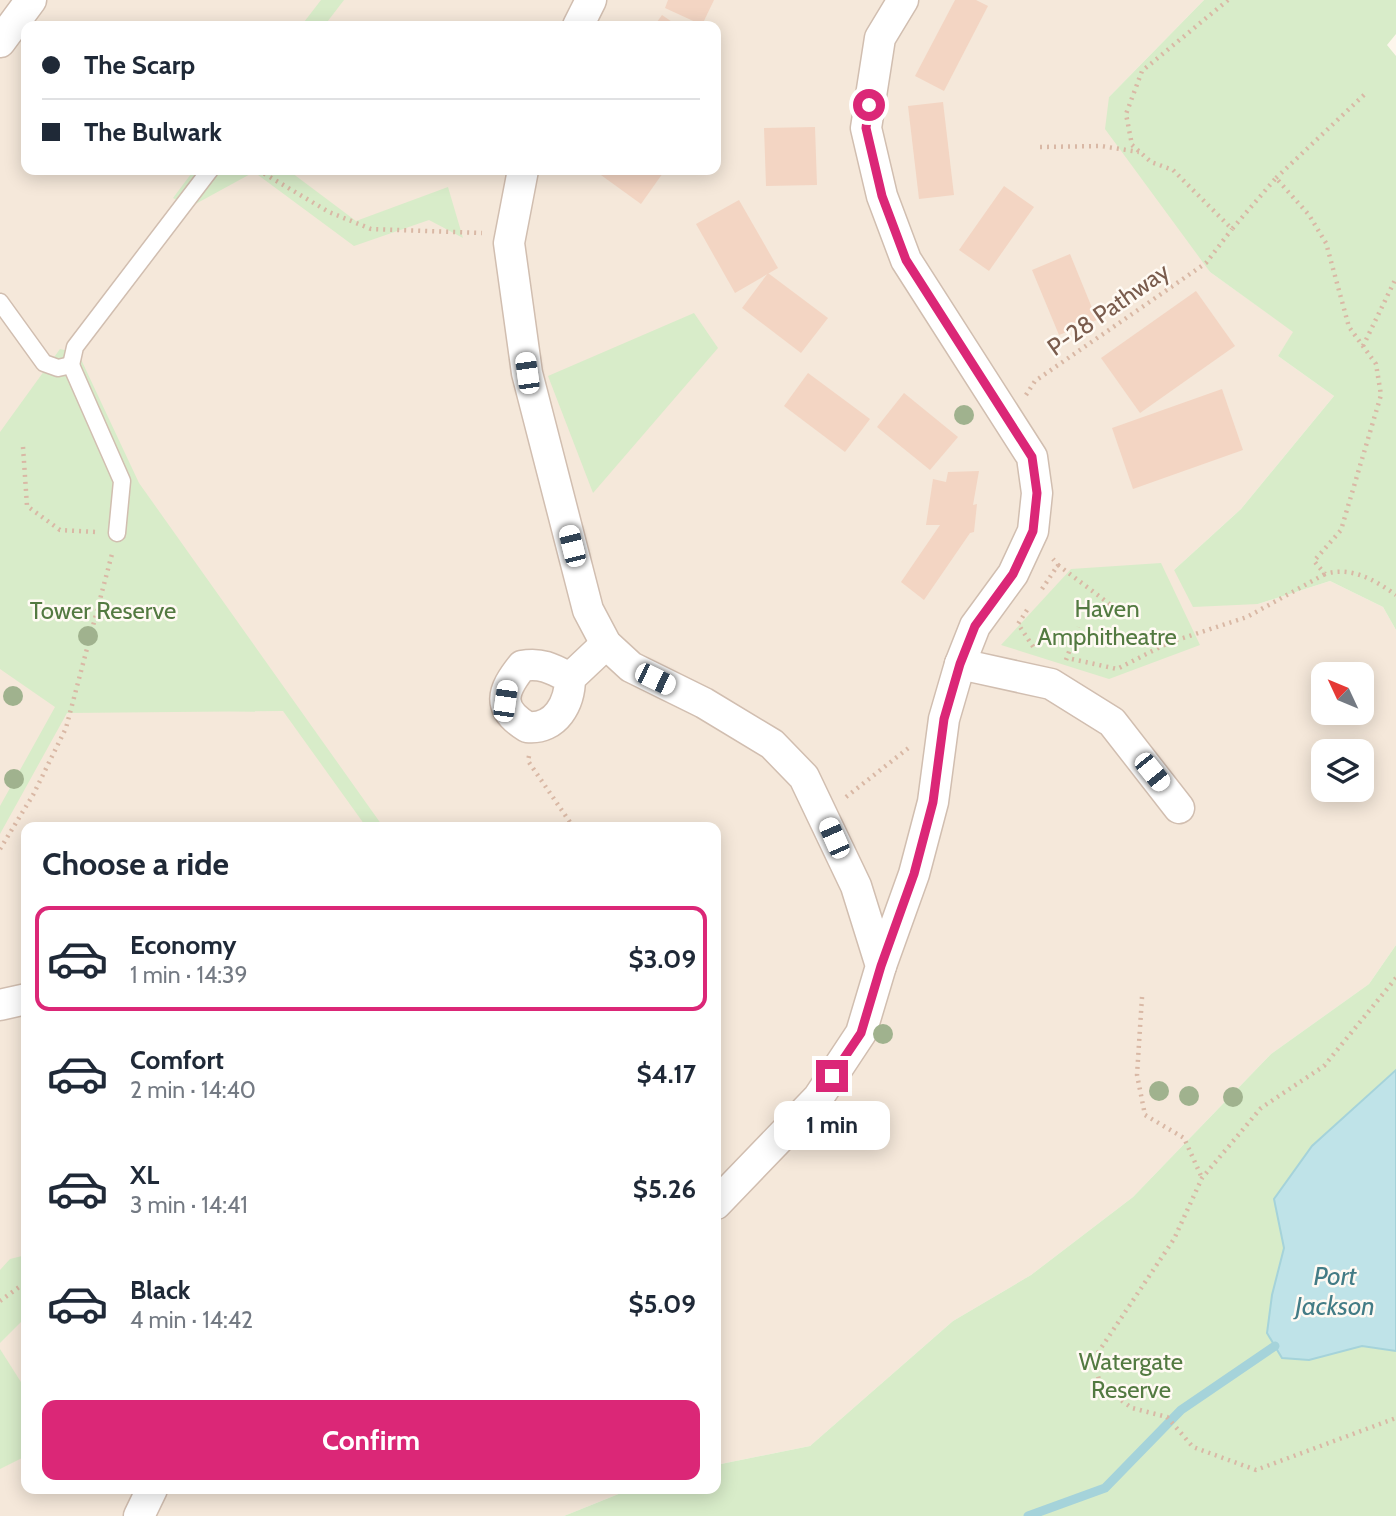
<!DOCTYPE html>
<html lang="en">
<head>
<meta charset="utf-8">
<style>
	:root { --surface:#fff; --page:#f6f6f7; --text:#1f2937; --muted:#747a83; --line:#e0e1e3; --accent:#db2777 }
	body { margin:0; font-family:Cabin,sans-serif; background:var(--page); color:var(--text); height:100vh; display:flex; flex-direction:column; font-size:26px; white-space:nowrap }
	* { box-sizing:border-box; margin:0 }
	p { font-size:23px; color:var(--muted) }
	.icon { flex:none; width:38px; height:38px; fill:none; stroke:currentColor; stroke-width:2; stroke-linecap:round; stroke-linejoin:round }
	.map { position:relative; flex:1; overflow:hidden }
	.panel { position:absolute; left:21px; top:822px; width:700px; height:672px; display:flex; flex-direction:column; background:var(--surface); border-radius:14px; box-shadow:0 4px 18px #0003 }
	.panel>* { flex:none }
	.top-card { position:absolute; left:21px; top:21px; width:700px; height:154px; border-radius:14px; box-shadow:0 4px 18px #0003; display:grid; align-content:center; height:154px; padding:0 21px; background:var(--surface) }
	.needle { width:46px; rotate:314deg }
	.tools { position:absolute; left:1311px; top:662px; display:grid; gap:14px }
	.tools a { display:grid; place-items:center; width:63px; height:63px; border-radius:14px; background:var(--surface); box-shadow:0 4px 18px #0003; font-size:35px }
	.end { position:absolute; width:32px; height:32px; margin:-16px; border:9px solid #db2777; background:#fff; box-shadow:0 0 0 4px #fff }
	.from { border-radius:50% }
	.bubble { position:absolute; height:49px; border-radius:14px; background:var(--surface); box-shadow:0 4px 18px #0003; font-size:23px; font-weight:700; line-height:49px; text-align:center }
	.car { position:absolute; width:21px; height:42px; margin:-21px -10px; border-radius:9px; box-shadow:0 0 5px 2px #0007; background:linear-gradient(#fff 24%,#345 0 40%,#fff 0 76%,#345 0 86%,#fff 0) }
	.top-card b { display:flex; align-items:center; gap:24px; height:66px; font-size:26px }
	.top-card b+b { border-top:2px solid var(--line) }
	.top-card i { width:18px; height:18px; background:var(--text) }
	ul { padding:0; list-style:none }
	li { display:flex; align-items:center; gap:21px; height:105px; margin:0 14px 10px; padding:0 7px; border:4px solid transparent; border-radius:14px }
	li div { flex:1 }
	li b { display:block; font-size:26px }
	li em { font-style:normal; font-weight:700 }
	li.current { border-color:var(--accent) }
	li>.icon { width:63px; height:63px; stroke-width:1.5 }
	h2 { padding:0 21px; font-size:32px; line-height:84px }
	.primary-button { display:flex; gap:14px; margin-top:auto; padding:14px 21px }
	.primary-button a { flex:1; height:80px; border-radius:14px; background:var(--accent); color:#fff; font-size:28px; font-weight:700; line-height:80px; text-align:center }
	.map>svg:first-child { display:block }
	.residential { fill:#f5e8da; fill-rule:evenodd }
	.green { fill:#d8ecc9 }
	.water { fill:#bfe3e8; stroke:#a5d3da; stroke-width:2 }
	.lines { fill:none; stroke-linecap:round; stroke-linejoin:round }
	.stream { stroke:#a5d3da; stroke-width:9 }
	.building { fill:#f3d5c3 }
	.service-casing { stroke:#d1beb0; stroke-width:19 }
	.minor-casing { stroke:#d1beb0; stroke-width:33 }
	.path { stroke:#d9b8a5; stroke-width:4.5; stroke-dasharray:2 5; stroke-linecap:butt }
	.service { stroke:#fff; stroke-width:16 }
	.minor { stroke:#fff; stroke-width:30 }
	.tree { fill:#a0b28e }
	.route { stroke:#db2777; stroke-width:9 }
	.labels { text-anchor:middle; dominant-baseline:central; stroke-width:5; stroke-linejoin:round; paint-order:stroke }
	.street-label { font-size:24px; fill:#7a5c4d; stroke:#fffaf3 }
	.park-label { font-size:24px; fill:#537a41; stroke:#fffaf3 }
	.water-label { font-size:26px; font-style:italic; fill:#437c86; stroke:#fffaf3 }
</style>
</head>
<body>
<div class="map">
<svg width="1396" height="1516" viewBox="0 0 1396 1516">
	<rect width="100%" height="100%" fill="#fdf6ec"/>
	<path class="residential" d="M0,0H1204L1109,97L1210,272L1294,332L1278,356L1334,396L1241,509L1174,570L1258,604L1330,581L1383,607L1396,630V945L1369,984L1271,1054L1133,1197L1031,1275L953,1321L810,1446L716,1465V828H26V1489H631L564,1516H0ZM26,26H716V170H26ZM1323,674H1362V712H1323ZM1323,751H1362V789H1323Z"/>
	<g class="green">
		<polygon points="321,0 344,0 324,26 301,26"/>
		<polygon points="1204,0 1396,0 1396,34 1387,45 1396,56 1396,630 1383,607 1330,581 1258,604 1193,607 1174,570 1241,509 1334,396 1278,356 1293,332 1210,272 1105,129 1109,97"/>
		<polygon points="194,170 288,170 356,221 448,187 463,238 429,220 354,246 254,172 190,207 173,198"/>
		<polygon points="694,313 718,348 593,493 548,376"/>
		<polygon points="60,349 78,353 139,483 384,828 367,828 283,711 67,713 0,834 0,806 55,707 0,669 0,432"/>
		<polygon points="1161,563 1200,645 1109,679 1001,645 1071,569"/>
		<polygon points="1396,945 1396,1070 1312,1146 1274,1199 1284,1248 1272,1295 1309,1360 1362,1346 1396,1351 1396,1516 564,1516 631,1489 716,1489 716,1465 810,1446 953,1321 1031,1275 1133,1197 1271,1054 1369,984"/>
		<polygon points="26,1255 26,1317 0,1343 0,1270 10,1259"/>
		<polygon points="0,1349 26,1390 26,1456 0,1469"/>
	</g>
	<polygon class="water" points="1396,1070 1396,1351 1362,1346 1309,1360 1282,1358 1267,1333 1272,1295 1284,1248 1274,1199 1312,1146"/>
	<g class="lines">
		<polyline class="stream" points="1028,1516 1105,1488 1181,1410 1275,1346"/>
	</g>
	<g class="building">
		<polygon points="668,0 714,0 702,25 665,8"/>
		<polygon points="955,0 976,0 988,6 944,91 915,76"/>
		<polygon points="662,15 678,26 654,26"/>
		<polygon points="943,102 954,195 919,199 908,106"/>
		<polygon points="815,127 817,185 766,186 764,128"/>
		<polygon points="594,170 665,170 641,204"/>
		<polygon points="1004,186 1034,207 989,271 959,250"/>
		<polygon points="739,200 778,268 735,293 696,224"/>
		<polygon points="1070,254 1097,320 1059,335 1032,270"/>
		<polygon points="768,273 828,318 801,353 742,308"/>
		<polygon points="1196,291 1235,346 1140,413 1101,358"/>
		<polygon points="808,373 870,419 845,452 784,406"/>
		<polygon points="1222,389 1243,450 1133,489 1112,428"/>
		<polygon points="904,393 958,437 930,470 877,427"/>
		<polygon points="979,471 973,505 977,504 974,532 970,533 924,600 901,582 940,525 926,525 933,479 946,482 948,472"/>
	</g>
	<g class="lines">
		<g class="service-casing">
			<g id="service">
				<polyline points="0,302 44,363 58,368 71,365 122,481 117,533"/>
				<polyline points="71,365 75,347 210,170"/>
			</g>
		</g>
		<g class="minor-casing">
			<g id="minor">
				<polyline points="578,26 591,0"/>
				<polyline points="0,42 31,0"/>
				<polyline points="523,170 509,243 527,373 588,610 606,644 631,667 704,703 772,744 804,777 856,886 881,966 861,1033 818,1098 716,1204"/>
				<polyline points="960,664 1051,684 1112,722 1179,808"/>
				<path d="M570,678C553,669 541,662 522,666C502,691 496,708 527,727C556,730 570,703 570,678L606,644"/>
				<polyline points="881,966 914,874 933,802 944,719 960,664 975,626 1013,574 1033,531 1037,493 1032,457 906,260 882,196 866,128 880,38 903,0"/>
				<polyline points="0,1005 26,999"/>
				<polyline points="139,1516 152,1489"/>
			</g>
		</g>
		<g class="path">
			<path d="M1228,0L1142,71L1126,114L1132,145L1151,162L1173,170L1232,229L1276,178L1309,215L1326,243L1349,327L1376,364L1381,395L1341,530L1314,561L1325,574C1351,566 1375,580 1396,595"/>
			<polyline points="1040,147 1101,146 1139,152"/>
			<polyline points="258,170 329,212 371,229 482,233"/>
			<polyline points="1276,178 1365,94"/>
			<polyline points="1363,346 1396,278"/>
			<polyline points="1026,395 1035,381 1206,263 1232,229"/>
			<polyline points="23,447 27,506 60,530 96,532"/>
			<polyline points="1058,565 1124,615"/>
			<polyline points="1042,589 1058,565 1053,559"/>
			<polyline points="1027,610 1018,624 1036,651"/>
			<polyline points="1072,659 1117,669 1168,643 1247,617 1325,574"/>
			<polyline points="1066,660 1078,627"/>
			<polyline points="529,756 528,761 574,828"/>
			<polyline points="846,797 911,746"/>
			<polyline points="0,849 33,795 66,728 112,554"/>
			<polyline points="1396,978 1324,1066 1261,1108 1202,1178 1174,1239 1093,1360 1101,1386 1132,1408 1167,1417 1193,1447 1256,1470 1396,1418"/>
			<polyline points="1142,997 1137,1075 1145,1115 1184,1138 1202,1178"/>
			<polyline points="0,1301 26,1282"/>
		</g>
		<use href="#service" class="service"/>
		<use href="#minor" class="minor"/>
	</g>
	<g class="tree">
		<circle cx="964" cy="415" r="10"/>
		<circle cx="88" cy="636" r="10"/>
		<circle cx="13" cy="696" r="10"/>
		<circle cx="14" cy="779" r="10"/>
		<circle cx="883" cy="1034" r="10"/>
		<circle cx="1159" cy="1091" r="10"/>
		<circle cx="1189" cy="1096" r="10"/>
		<circle cx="1233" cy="1097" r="10"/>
	</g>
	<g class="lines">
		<polyline class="route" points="832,1076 861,1033 881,966 914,874 933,802 944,719 960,664 975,626 1013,574 1033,531 1037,493 1032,457 906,260 882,196 866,128 869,105"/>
	</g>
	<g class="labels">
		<g class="street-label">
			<text transform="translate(1108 309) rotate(-35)">P-28 Pathway</text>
		</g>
		<g class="park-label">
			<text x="1107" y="608">Haven<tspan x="1107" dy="28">Amphitheatre</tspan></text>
			<text x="103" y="610">Tower Reserve</text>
			<text x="1131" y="1361">Watergate<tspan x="1131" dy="28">Reserve</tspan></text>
		</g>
		<g class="water-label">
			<text x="1335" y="1276">Port<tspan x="1335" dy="30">Jackson</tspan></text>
		</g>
	</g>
</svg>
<div class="tools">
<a><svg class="needle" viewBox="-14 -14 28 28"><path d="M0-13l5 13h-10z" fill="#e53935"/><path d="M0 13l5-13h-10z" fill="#747a83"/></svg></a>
<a><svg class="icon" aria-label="layers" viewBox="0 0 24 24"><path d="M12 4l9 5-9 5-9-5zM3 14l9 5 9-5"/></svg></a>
</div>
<i class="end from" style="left:869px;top:105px"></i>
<i class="end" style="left:832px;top:1076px"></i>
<div class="bubble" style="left:774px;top:1101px;width:116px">1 min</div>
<i class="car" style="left:527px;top:373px;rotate:352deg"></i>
<i class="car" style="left:572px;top:546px;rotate:346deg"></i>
<i class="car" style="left:655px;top:679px;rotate:116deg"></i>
<i class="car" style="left:505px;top:701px;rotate:8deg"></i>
<i class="car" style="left:1152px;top:772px;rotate:141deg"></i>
<i class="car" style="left:834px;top:838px;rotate:336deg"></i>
<div class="top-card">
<b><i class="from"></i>The Scarp</b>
<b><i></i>The Bulwark</b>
</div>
<section class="panel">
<h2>Choose a ride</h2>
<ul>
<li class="current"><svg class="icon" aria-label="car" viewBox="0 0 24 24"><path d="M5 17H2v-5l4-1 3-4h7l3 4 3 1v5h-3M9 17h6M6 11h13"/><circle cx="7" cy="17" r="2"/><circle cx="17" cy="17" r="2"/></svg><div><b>Economy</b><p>1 min · 14:39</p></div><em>$3.09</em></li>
<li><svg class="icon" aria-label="car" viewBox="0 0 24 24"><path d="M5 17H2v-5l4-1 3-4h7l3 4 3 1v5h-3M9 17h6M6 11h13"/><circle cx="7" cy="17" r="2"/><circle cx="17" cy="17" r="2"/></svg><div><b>Comfort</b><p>2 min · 14:40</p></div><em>$4.17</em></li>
<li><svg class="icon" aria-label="car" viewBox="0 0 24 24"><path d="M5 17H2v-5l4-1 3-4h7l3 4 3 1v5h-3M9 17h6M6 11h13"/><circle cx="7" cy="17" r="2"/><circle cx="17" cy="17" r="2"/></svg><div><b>XL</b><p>3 min · 14:41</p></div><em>$5.26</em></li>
<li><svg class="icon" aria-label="car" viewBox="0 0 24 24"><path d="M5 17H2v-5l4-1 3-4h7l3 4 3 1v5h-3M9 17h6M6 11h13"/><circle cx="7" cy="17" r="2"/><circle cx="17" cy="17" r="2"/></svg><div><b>Black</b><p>4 min · 14:42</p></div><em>$5.09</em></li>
</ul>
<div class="primary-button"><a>Confirm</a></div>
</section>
</div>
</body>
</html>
